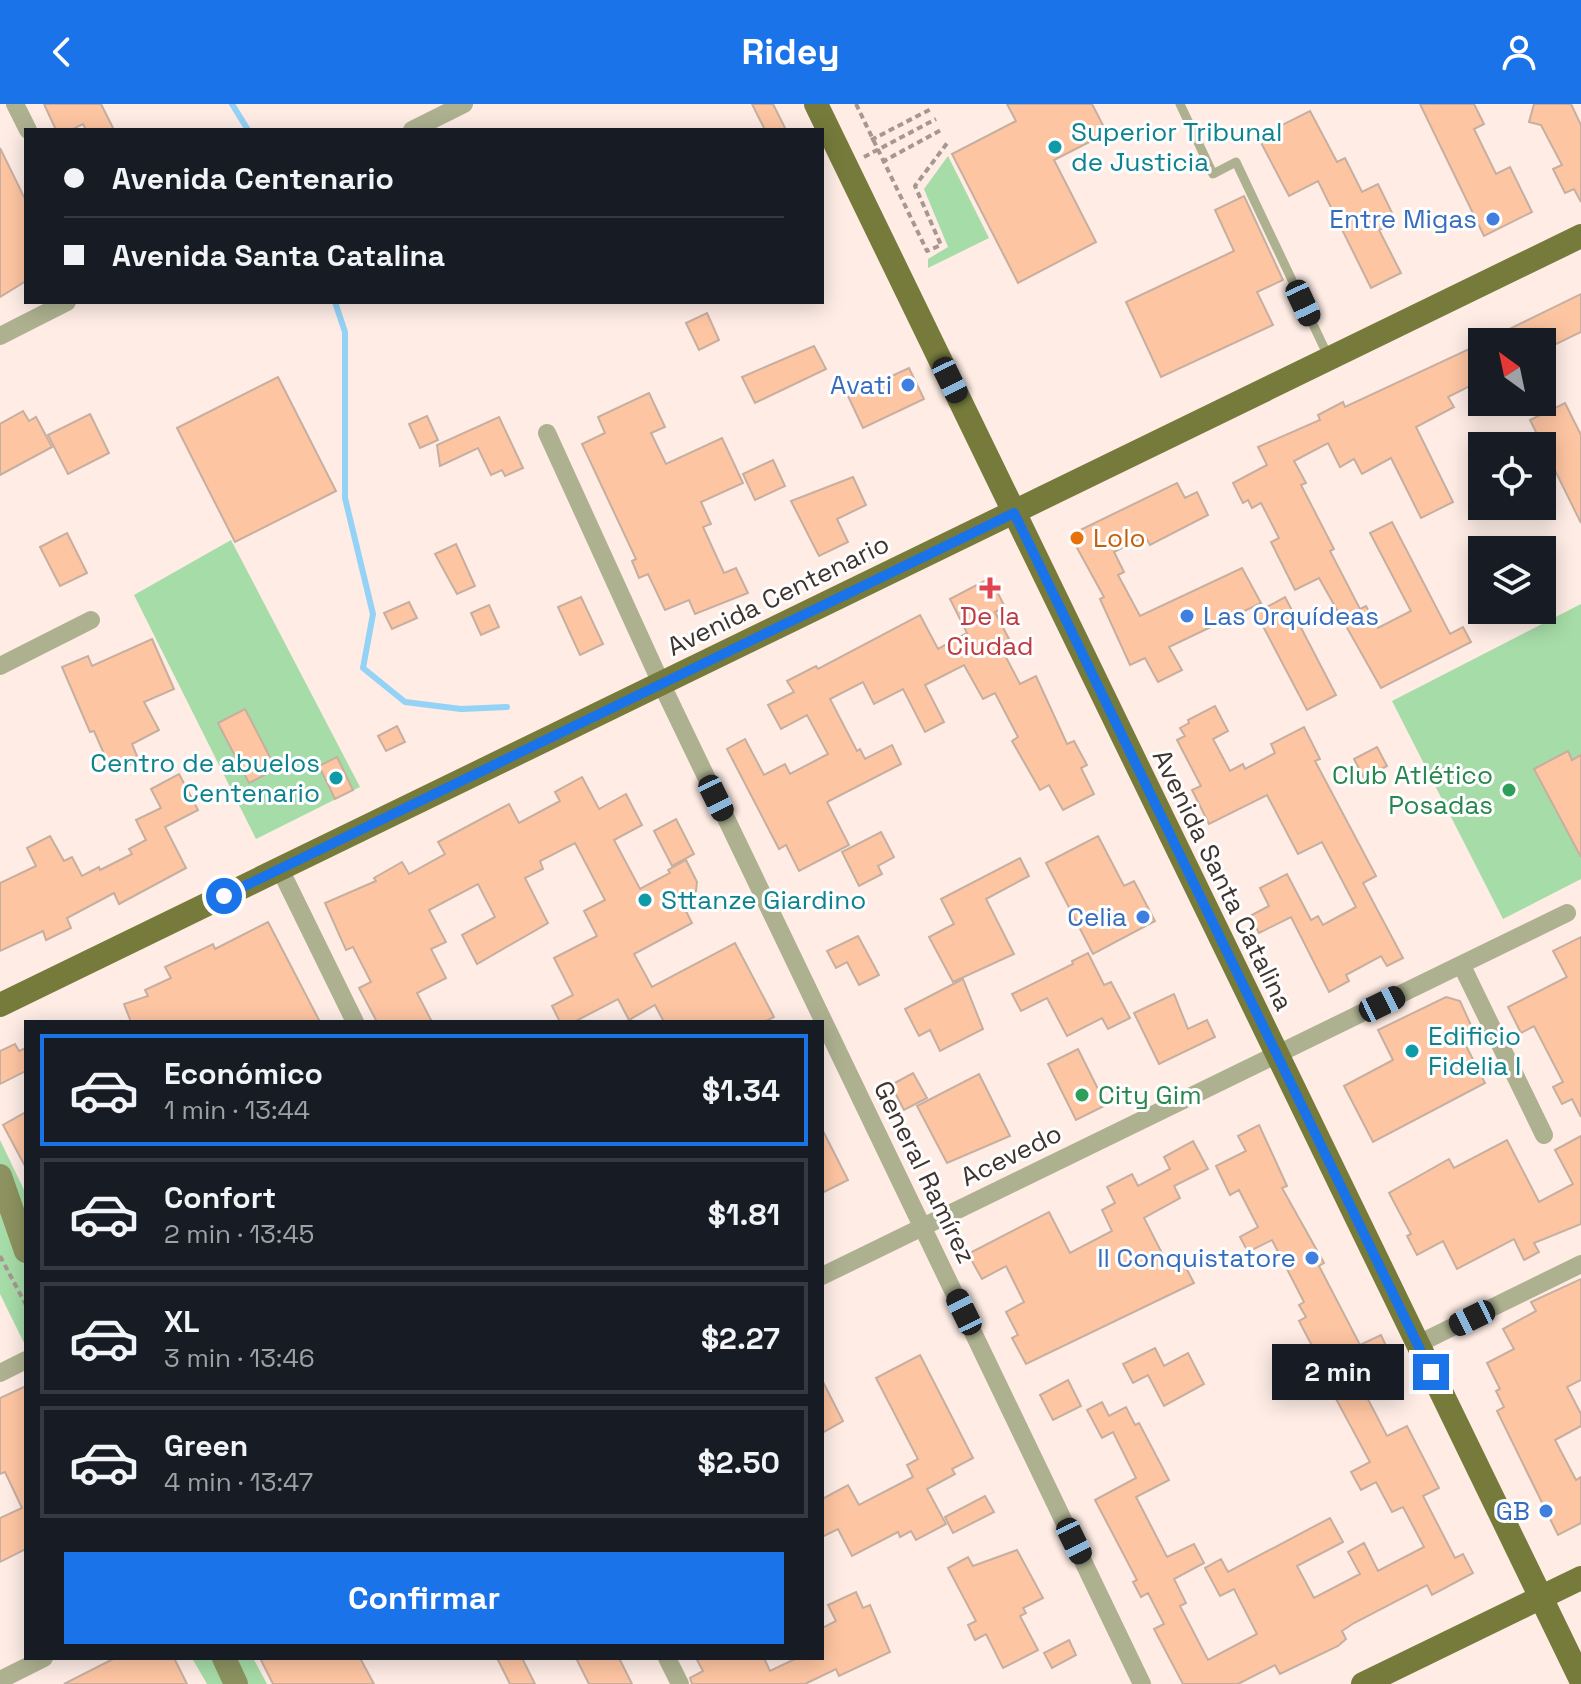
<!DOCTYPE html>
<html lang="es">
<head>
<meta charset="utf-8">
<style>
	:root { --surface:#171b24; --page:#20242c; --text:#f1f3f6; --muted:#9ea1a6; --line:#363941; --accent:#1a73e8 }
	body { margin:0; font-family:"Space Grotesk",sans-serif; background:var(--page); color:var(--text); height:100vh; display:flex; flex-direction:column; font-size:30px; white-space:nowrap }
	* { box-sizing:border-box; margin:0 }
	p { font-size:26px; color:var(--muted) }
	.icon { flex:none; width:44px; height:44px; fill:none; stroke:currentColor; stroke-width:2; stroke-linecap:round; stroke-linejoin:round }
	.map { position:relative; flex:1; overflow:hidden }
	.panel { position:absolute; left:24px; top:916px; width:800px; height:640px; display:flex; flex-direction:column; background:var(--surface); border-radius:0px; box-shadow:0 4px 20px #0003 }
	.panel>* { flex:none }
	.banner { position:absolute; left:24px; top:24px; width:800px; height:176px; border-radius:0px; box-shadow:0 4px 20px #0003; display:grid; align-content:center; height:176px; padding:0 40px; background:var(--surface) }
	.needle { width:52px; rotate:327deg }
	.fabs { position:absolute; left:1468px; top:224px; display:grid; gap:16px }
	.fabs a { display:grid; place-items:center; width:88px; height:88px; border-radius:0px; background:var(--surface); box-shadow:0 4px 20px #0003; font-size:40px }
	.end { position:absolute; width:36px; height:36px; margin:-18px; border:10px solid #1a73e8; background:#fff; box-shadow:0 0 0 4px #fff }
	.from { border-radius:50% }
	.bubble { position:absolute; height:56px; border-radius:0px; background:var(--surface); box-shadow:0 4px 20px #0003; font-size:26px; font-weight:700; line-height:56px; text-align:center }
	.car { position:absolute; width:24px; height:48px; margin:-24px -12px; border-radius:10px; box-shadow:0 0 6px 2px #0007; background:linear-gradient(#222 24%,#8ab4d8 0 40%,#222 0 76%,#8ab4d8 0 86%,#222 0) }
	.banner b { display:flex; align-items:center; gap:28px; height:76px; font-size:30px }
	.banner b+b { border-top:2px solid var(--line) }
	.banner i { width:20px; height:20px; background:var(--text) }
	ul { padding:14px 0 0; list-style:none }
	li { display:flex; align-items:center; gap:24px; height:112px; margin:0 16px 12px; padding:0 24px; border:4px solid var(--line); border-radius:0px }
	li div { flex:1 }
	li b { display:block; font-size:30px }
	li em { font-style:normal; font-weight:700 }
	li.current { border-color:var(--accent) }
	li>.icon { width:72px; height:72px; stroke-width:1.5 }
	.primary-button { display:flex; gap:16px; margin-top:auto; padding:16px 40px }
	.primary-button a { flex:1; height:92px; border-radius:0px; background:var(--accent); color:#fff; font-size:32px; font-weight:700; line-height:92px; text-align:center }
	header { display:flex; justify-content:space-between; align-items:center; height:104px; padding:0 40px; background:var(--accent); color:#fff; font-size:36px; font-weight:700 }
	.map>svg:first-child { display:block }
	.green { fill:#a6dca7 }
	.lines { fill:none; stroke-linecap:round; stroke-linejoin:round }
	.stream { stroke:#94d2f6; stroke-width:6 }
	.building { fill:#fec5a2; stroke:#c7afa0; stroke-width:2 }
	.path { stroke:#a69791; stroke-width:4; stroke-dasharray:6 4; stroke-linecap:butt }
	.lane { stroke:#adb190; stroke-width:9 }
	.street { stroke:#adb190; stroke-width:18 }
	.secondary { stroke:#8d9260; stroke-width:24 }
	.primary { stroke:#767b3c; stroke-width:24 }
	.route { stroke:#1a73e8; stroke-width:10 }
	.culture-dot { fill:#0f9aa8; stroke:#fefefe; stroke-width:3 }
	.shop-dot { fill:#3f7fe0; stroke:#fefefe; stroke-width:3 }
	.food-dot { fill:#e8710a; stroke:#fefefe; stroke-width:3 }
	.health-dot { fill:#e0444e; stroke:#fefefe; stroke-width:3 }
	.leisure-dot { fill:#2e9e5b; stroke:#fefefe; stroke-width:3 }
	.labels { text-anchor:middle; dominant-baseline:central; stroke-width:6; stroke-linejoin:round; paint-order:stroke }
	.culture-label { font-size:26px; fill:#0d838f; stroke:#fefefe; text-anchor:start }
	.shop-label { font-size:26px; fill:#366cbe; stroke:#fefefe; text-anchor:end }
	.food-label { font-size:26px; fill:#c56008; stroke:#fefefe; text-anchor:start }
	.street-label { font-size:26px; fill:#3e332f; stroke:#fefefe }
	.health-label { font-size:26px; fill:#be3a42; stroke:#fefefe }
	.leisure-label { font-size:26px; fill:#27864d; stroke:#fefefe; text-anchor:end }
</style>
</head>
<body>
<header><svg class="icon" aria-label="back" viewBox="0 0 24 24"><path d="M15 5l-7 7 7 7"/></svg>Ridey<svg class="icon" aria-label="person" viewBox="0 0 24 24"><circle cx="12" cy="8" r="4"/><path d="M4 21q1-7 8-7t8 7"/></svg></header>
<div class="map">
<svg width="1581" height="1580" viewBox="0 0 1581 1580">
	<rect width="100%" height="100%" fill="#feece5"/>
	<g class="green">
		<polygon points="948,52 989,134 928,164 928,155 948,143 924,85"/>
		<polygon points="231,436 360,683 256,735 134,491"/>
		<polygon points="1581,500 1581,775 1503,815 1392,597"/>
		<polygon points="0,1036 26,1090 26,1243 0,1190"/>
		<polygon points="192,1554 253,1554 267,1580 207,1580"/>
	</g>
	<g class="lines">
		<g class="stream">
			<polyline points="232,0 248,26"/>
			<polyline points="335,198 345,228 345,394 373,510 363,564 405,598 461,605 507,603"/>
		</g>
	</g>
	<g class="building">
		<polygon points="44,0 101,0 114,26 86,26 83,20 71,26 56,26"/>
		<polygon points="752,0 773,0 786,26 765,26"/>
		<polygon points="1007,0 1092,0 1107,29 1054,56 1096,138 1018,179 952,50 1016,17"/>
		<polygon points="1420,0 1474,0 1484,20 1474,25 1496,70 1510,63 1532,108 1484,132"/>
		<polygon points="1534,0 1571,0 1581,21 1581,98 1574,85 1565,89 1553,65 1562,61 1541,21 1529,18"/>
		<polygon points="1310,7 1337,58 1345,54 1362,88 1378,80 1396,117 1379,126 1401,169 1371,184 1318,77 1289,92 1258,33"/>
		<polygon points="0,44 26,97 26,177 0,193"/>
		<polygon points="1244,92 1283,176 1257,188 1273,221 1161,273 1126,198 1234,147 1215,106"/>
		<polygon points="1581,190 1581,228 1542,247 1542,238 1483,238"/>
		<polygon points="707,209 719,236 699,246 686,219"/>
		<polygon points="1482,239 1482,276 1448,293 1454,303 1416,323 1453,398 1421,414 1391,354 1362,370 1354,355 1340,363 1328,339 1294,357 1306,379 1301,381 1334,445 1330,447 1360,505 1366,502 1378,524 1411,507 1370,429 1392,418 1450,530 1463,523 1471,538 1381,584 1319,474 1295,486 1271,438 1279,434 1261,399 1252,404 1248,396 1243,399 1233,379 1267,361 1258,343 1320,316 1318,311 1343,298 1345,303"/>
		<polygon points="814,242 826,265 755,299 742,273"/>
		<polygon points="909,264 924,295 863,324 848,292"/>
		<polygon points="278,273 336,387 235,438 177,324"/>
		<polygon points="649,289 665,323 651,329 666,360 722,334 743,379 701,398 711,420 703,423 724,469 736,464 748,489 695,510 689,496 665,506 648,470 639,474 632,457 636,455 582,340 605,329 598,313"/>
		<polygon points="1565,299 1581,331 1581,419 1530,316"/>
		<polygon points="23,307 29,317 36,313 52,343 0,371 0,320"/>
		<polygon points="90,310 109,349 68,370 48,331"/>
		<polygon points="427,312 438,336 420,344 409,320"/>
		<polygon points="499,313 523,364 505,372 502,366 491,371 478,344 440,362 437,341"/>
		<polygon points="773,356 785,382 755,396 743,370"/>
		<polygon points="853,373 866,401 837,415 848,438 819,452 791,397"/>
		<polygon points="1177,379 1185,394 1197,388 1208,411 1150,441 1145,432 1114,448 1124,468 1118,471 1140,512 1242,464 1261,499 1169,543 1182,566 1158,578 1145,554 1130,561 1100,495 1104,493 1070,431"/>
		<polygon points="67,429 87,469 60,482 40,443"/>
		<polygon points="456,440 475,482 457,490 435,450"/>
		<polygon points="990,474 1005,503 995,508 1009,535 999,540 1020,580 1036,572 1067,640 1074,637 1087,661 1081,664 1094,690 1063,706 1049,681 1040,686 1012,637 1018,633 995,589 983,595 964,561 925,581 944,618 925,628 903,585 874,600 863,578 830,595 857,647 860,645 865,655 892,641 901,660 827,698 849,741 799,767 786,741 779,745 727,645 745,635 764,671 785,660 790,670 828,650 807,611 781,625 768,601 794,588 787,577 816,562 818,565 920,511 938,545 967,529 950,495"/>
		<polygon points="581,493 603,540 580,551 558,503"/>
		<polygon points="1285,493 1336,591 1307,606 1256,509"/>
		<polygon points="409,498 417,514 392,525 384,509"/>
		<polygon points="489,501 499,523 481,531 471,509"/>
		<polygon points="152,535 174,585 144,598 159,626 132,640 139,657 112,668 94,627 90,628 62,563 88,552 92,562"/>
		<polygon points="1215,602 1228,627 1213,635 1230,667 1243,660 1245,665 1275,649 1271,640 1304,623 1320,655 1315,657 1376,772 1363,779 1403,854 1387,862 1381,852 1346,871 1349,877 1329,888 1291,813 1259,829 1250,812 1269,802 1260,784 1287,770 1311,816 1318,812 1323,821 1356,803 1322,738 1298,750 1267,691 1209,720 1192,686 1201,682 1177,636 1185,632 1180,624 1189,619 1188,616"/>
		<polygon points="245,605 276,665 249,679 218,619"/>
		<polygon points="397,622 405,638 386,647 378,632"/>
		<polygon points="1377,643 1387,662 1364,674 1354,655"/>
		<polygon points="1568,647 1572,656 1581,651 1581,753 1534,665"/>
		<polygon points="337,653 353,686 335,695 319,662"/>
		<polygon points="179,670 198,706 165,723 186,764 119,800 114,789 67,814 71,824 46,836 43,827 0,847 0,779 36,762 27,744 50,732 64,757 72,753 82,772 99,763 100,766 132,750 129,745 146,736 136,716 161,704 151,685"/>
		<polygon points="582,673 599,705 626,690 642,721 614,736 640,785 670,769 668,766 686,756 697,778 696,787 680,795 692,819 634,850 652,883 735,839 774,913 764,918 664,918 655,901 629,916 618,895 574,918 560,918 552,902 573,891 554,854 597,832 584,807 605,796 575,739 540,757 543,765 525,774 548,819 477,860 462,831 495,813 478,780 429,806 446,838 431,845 446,874 417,889 432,918 377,918 359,884 371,878 353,843 346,846 325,799 376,777 374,774 402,758 409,770 445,750 438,738 509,700 519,719 560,697 555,688"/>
		<polygon points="676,715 694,750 672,762 654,727"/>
		<polygon points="881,728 894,753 878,762 882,770 859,782 842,748"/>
		<polygon points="1098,732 1124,782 1134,777 1155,817 1093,850 1046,759"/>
		<polygon points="1020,754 1029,772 986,795 1014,850 953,878 929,833 954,820 941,795"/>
		<polygon points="268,818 320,918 131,918 124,900 148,892 145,886 171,874 165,863 213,840 215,845"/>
		<polygon points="858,832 879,871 859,881 847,858 836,864 827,847"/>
		<polygon points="1581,833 1581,1013 1572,995 1562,1000 1553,983 1563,978 1534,922 1521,929 1508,903 1567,873 1553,847"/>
		<polygon points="1088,849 1104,881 1111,878 1130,914 1108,925 1102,914 1067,932 1047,894 1021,907 1012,890 1073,860 1072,857"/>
		<polygon points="963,875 983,925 940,947 930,926 919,932 905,905"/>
		<polygon points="1174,890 1188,925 1207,916 1215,933 1159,960 1134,909"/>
		<polygon points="1446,893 1460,897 1474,928 1462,934 1485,979 1373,1038 1344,982 1393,956 1378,926"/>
		<polygon points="15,940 19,947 26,944 26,967 0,980 0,947"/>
		<polygon points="1078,945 1106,1001 1076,1016 1048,960"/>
		<polygon points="913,969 927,994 904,1006 891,981"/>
		<polygon points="979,970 1010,1032 947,1059 917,1002"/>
		<polygon points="26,1008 26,1064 3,1021"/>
		<polygon points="1259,1021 1287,1082 1282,1084 1324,1159 1319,1162 1360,1241 1381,1231 1395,1261 1359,1278 1387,1332 1407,1322 1439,1384 1423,1392 1455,1454 1463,1450 1473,1469 1432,1491 1427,1481 1354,1519 1342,1527 1346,1535 1338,1542 1280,1570 1275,1561 1238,1580 1183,1580 1154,1525 1164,1520 1148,1489 1141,1493 1133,1478 1137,1476 1095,1396 1136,1374 1113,1328 1102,1334 1087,1306 1102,1298 1109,1312 1126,1303 1135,1321 1139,1319 1169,1376 1136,1393 1167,1453 1194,1440 1204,1459 1174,1475 1186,1499 1180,1502 1208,1556 1257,1530 1234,1485 1220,1492 1205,1464 1221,1455 1228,1468 1330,1414 1343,1438 1297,1462 1314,1494 1360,1470 1348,1448 1364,1439 1378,1467 1424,1443 1403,1403 1392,1408 1376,1378 1361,1386 1351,1368 1370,1358 1328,1280 1316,1286 1306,1266 1321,1259 1299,1217 1306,1213 1299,1201 1304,1198 1272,1136 1248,1148 1240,1133 1258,1123 1239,1086 1230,1091 1216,1062 1246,1047 1238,1032"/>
		<polygon points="822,1025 848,1076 822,1089"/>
		<polygon points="1581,1032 1581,1120 1534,1139 1539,1148 1524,1156 1514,1135 1457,1165 1443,1137 1417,1151 1407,1132 1411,1130 1389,1089 1449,1055 1454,1064 1507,1036 1539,1098 1573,1080 1555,1046"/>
		<polygon points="1193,1037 1208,1065 1174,1082 1180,1094 1144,1114 1170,1165 1183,1158 1194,1179 1026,1260 1012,1234 1018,1231 1006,1208 1024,1198 1006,1162 982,1175 968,1150 1049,1108 1070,1149 1112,1127 1102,1106 1115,1099 1107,1083 1132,1070 1138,1082 1170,1065 1164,1053"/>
		<polygon points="1581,1175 1581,1276 1567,1283 1581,1310 1581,1322 1555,1336 1576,1376 1581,1373 1581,1419 1558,1431 1497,1307 1504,1303 1496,1287 1500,1285 1487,1259 1514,1245 1503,1225 1536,1207 1531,1198"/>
		<polygon points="1155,1244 1164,1262 1188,1249 1204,1280 1164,1302 1148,1271 1133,1279 1123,1260"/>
		<polygon points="920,1251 973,1354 952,1365 955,1370 927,1385 946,1420 916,1436 911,1427 900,1433 898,1428 852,1452 838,1425 822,1433 822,1395 848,1381 859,1401 913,1373 907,1361 918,1355 876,1274"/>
		<polygon points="822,1276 843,1317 822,1329"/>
		<polygon points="1068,1276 1081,1302 1053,1316 1040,1291"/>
		<polygon points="26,1282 26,1445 0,1458 0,1414 22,1404 5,1368 0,1370 0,1294"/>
		<polygon points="985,1392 994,1408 953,1429 945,1413"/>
		<polygon points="1017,1446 1043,1494 1023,1504 1026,1509 1020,1512 1038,1546 1003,1564 986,1530 975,1536 968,1521 976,1517 948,1464 968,1453 973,1462"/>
		<polygon points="856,1488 863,1504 870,1501 890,1548 839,1572 836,1565 805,1580 692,1580 690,1574 703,1567 696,1554 764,1554 770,1567 797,1554 822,1554 822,1524 836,1517 828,1501"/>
		<polygon points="1069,1536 1076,1551 1052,1564 1044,1549"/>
		<polygon points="115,1554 174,1554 187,1580 64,1580"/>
		<polygon points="260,1554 360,1554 374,1580 273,1580"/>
		<polygon points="497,1554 522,1554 535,1580 510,1580"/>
		<polygon points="576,1554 619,1554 632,1580 589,1580"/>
	</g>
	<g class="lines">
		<g class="path">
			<polyline points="856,0 927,147 941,141 915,82 948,38"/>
			<polyline points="871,36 931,5"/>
			<polyline points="864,53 936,15"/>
			<polyline points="882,58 941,26"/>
			<polyline points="0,1152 26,1201"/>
		</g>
		<polyline class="lane" points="1180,0 1213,70 1236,58 1328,252"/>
		<g class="street">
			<polyline points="15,0 28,26"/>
			<polyline points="412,26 464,0"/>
			<polyline points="0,232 67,198"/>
			<polyline points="547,329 661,579 1142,1580"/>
			<polyline points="0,562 91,516"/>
			<polyline points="280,765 355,918"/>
			<polyline points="1462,862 1544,1031"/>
			<polyline points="822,1172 1567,809"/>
			<polyline points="1418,1240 1581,1160"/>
			<polyline points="0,1269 26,1256"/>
			<polyline points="667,1554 680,1580"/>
			<polyline points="0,1576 44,1554"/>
		</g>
		<g class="secondary">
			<polyline points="0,1072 26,1147"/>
			<polyline points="224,1554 236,1580"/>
		</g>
		<g class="primary">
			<polyline points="816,0 1581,1576"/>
			<polyline points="0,901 1581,132"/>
			<polyline points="1363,1580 1581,1474"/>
		</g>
	</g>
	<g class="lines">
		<polyline class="route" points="224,792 1014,409 1431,1268"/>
	</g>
	<g class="culture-dot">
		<circle cx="1055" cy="43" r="8"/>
		<circle cx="336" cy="674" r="8"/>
		<circle cx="645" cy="796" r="8"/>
		<circle cx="1412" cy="947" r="8"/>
	</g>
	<g class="shop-dot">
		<circle cx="1493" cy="115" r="8"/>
		<circle cx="908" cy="281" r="8"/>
		<circle cx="1187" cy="512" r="8"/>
		<circle cx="1143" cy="813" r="8"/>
		<circle cx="1312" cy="1154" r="8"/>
		<circle cx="1546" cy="1407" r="8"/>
	</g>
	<circle class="food-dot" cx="1077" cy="434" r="8"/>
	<path class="health-dot" d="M986 472h8v8h8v8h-8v8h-8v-8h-8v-8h8z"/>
	<g class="leisure-dot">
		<circle cx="1509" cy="686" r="8"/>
		<circle cx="1082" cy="991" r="8"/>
	</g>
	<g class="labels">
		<g class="culture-label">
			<text x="1071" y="28">Superior Tribunal<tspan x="1071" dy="30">de Justicia</tspan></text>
			<text x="320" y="659" text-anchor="end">Centro de abuelos<tspan x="320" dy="30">Centenario</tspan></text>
			<text x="661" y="796">Sttanze Giardino</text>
			<text x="1428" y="932">Edificio<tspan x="1428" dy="30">Fidelia I</tspan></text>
		</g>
		<g class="shop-label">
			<text x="1477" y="115">Entre Migas</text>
			<text x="892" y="281">Avati</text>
			<text x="1203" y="512" text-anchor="start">Las Orquídeas</text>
			<text x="1127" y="813">Celia</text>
			<text x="1296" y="1154">Il Conquistatore</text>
			<text x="1530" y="1407">GB</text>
		</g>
		<g class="food-label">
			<text x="1093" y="434">Lolo</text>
		</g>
		<g class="street-label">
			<text transform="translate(778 491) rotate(-26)">Avenida Centenario</text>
			<text transform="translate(1223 776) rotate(64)">Avenida Santa Catalina</text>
			<text transform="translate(1011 1051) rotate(-26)">Acevedo</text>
			<text transform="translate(925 1068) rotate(64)">General Ramírez</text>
		</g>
		<g class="health-label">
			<text x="990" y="512">De la<tspan x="990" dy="30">Ciudad</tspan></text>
		</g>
		<g class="leisure-label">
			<text x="1493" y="671">Club Atlético<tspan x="1493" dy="30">Posadas</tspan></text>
			<text x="1098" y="991" text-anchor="start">City Gim</text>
		</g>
	</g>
</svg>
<div class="fabs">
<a><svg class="needle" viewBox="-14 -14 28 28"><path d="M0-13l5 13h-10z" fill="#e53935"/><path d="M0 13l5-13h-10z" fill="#9ea1a6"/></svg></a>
<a><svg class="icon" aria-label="locate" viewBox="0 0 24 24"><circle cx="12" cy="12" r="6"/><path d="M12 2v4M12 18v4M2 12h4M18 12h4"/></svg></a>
<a><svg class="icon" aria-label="layers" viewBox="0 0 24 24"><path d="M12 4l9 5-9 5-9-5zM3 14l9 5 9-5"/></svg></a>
</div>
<i class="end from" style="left:224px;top:792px"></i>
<i class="end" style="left:1431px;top:1268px"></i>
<div class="bubble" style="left:1272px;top:1240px;width:132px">2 min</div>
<i class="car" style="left:1303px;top:199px;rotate:155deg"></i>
<i class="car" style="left:950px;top:276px;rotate:154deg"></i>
<i class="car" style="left:716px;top:694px;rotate:154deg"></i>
<i class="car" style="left:1382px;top:900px;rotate:64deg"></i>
<i class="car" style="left:964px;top:1208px;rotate:334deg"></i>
<i class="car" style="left:1472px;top:1214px;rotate:244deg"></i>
<i class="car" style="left:1074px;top:1437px;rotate:154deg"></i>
<div class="banner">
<b><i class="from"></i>Avenida Centenario</b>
<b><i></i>Avenida Santa Catalina</b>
</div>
<section class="panel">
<ul>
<li class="current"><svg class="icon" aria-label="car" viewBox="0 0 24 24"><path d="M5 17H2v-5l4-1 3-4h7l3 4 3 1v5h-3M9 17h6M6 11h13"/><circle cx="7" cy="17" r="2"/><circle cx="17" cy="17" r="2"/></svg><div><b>Económico</b><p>1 min · 13:44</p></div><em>$1.34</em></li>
<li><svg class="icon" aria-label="car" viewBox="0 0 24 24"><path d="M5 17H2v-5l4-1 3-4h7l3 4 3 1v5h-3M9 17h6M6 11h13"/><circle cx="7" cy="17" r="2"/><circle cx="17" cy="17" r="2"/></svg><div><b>Confort</b><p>2 min · 13:45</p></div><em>$1.81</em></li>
<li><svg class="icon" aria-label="car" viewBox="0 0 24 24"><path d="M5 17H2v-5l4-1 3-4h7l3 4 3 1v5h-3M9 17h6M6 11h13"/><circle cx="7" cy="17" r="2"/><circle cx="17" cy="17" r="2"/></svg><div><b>XL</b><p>3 min · 13:46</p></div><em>$2.27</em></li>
<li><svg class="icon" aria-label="car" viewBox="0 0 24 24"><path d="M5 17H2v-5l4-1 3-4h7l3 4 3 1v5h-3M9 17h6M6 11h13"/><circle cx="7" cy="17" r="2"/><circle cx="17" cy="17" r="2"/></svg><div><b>Green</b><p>4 min · 13:47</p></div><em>$2.50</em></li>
</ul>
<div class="primary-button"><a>Confirmar</a></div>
</section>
</div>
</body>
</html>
